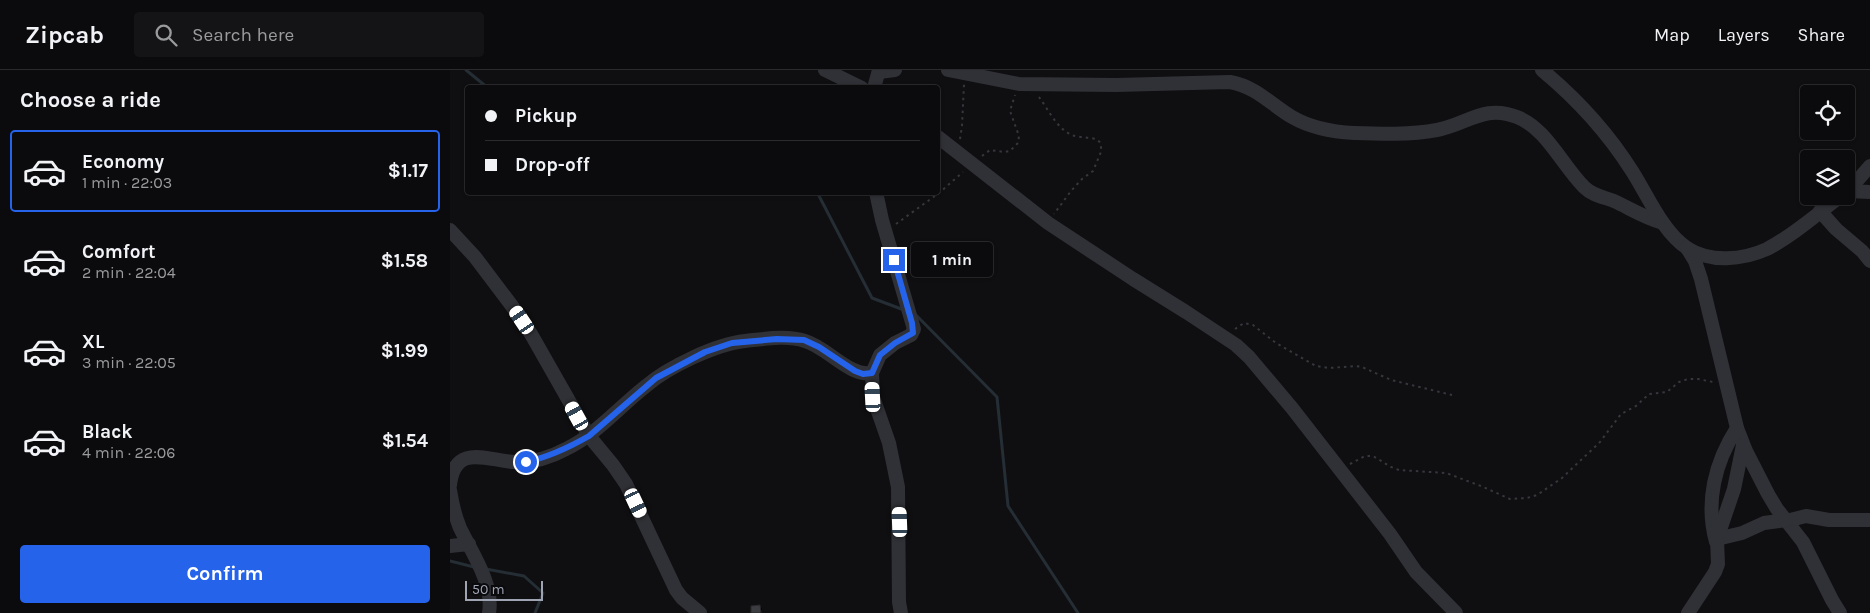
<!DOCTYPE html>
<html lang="en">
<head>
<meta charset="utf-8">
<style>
	:root { --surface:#0b0b0d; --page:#141416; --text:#f1f3f6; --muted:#9a9b9d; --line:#2b2b2e; --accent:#2563eb }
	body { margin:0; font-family:Karla,sans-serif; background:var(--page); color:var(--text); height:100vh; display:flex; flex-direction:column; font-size:19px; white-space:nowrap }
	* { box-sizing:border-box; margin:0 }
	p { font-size:16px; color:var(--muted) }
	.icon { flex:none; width:28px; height:28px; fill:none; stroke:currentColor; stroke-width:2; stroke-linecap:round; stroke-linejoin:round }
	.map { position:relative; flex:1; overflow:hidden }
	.details { display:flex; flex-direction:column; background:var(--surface); width:450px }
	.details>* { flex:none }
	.guide { position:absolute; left:15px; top:15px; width:475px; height:110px; border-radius:5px; box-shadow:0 1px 4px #0004,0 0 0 1px var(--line); display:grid; align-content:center; height:110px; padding:0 20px; background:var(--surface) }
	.fabs { position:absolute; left:1350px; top:15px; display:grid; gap:10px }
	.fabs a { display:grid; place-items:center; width:55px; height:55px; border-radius:5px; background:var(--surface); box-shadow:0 1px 4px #0004,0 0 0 1px var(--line); font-size:25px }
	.scale { position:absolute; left:15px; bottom:12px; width:78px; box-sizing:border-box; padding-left:5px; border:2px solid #9fa4b3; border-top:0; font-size:14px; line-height:18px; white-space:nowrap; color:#9fa4b3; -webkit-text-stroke:4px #0a0a0c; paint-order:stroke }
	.end { position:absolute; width:22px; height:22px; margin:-11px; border:6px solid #2563eb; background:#fff; box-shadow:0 0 0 2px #fff }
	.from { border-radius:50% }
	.bubble { position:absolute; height:35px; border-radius:5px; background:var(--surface); box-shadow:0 1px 4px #0004,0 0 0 1px var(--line); font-size:16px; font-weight:700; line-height:35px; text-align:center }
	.car { position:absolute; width:15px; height:30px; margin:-15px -8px; border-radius:6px; box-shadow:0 0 4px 1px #0007; background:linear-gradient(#fff 24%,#345 0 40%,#fff 0 76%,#345 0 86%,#fff 0) }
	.guide b { display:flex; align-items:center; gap:18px; height:48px; font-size:19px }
	.guide b+b { border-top:1px solid var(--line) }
	.guide i { width:12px; height:12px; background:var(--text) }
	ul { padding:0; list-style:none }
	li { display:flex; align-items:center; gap:15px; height:82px; margin:0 10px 8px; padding:0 10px; border:2px solid transparent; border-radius:5px }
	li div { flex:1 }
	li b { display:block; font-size:19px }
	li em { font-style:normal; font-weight:700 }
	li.current { border-color:var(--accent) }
	li>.icon { width:45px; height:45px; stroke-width:1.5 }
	h2 { padding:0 20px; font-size:22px; line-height:60px }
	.cta { display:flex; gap:10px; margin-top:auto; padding:10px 20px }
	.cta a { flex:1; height:58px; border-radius:5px; background:var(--accent); color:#fff; font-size:20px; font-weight:700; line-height:58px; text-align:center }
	header { display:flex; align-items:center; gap:30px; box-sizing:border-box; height:70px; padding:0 25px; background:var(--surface); border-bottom:1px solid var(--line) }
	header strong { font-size:24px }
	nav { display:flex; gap:28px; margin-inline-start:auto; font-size:18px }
	.search { width:350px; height:45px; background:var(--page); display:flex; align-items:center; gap:12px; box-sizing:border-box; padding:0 18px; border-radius:5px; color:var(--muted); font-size:19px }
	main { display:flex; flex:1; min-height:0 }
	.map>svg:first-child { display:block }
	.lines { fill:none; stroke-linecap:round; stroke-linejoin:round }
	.stream { stroke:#252d35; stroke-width:3 }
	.building { fill:#3b3c41; stroke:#29292d; filter:url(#shadow) }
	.path { stroke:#36373d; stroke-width:2; stroke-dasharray:2.5 4; stroke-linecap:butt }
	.minor { stroke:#303136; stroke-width:14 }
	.route { stroke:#2563eb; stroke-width:6 }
</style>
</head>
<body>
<header>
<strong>Zipcab</strong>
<div class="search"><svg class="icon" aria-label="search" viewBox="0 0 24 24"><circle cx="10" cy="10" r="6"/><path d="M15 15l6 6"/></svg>Search here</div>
<nav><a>Map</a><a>Layers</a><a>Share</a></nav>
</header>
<main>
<section class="details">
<h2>Choose a ride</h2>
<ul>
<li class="current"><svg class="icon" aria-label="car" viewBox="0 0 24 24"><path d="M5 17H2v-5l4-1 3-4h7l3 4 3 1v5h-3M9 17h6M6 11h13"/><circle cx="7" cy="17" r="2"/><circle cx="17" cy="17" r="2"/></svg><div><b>Economy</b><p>1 min · 22:03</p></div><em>$1.17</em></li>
<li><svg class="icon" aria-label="car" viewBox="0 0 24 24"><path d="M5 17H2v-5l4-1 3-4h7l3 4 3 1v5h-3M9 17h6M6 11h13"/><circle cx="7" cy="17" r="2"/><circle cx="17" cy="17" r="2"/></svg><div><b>Comfort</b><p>2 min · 22:04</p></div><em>$1.58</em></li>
<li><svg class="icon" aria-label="car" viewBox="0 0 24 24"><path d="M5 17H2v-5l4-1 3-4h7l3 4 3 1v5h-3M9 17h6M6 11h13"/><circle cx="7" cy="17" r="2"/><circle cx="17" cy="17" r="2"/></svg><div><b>XL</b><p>3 min · 22:05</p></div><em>$1.99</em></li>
<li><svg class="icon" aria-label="car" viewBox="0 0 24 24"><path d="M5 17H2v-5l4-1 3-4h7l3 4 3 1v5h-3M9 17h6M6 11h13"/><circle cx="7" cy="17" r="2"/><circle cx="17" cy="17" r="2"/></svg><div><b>Black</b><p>4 min · 22:06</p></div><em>$1.54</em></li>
</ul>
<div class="cta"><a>Confirm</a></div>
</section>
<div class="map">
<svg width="1420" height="543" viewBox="0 0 1420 543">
	<defs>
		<filter id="shadow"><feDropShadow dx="5" dy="3" stdDeviation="0" flood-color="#0009"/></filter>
	</defs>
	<rect width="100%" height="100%" fill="#0f0f11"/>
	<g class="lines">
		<g class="stream">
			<polyline points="16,0 38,18"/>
			<polyline points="367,122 422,228 454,240"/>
			<polyline points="465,244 547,327 558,436 628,543"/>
			<polyline points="0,491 24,497"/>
			<polyline points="36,499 74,506 93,523 85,543"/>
		</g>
	</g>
	<polygon class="building" points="310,535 311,543 301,543 301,536"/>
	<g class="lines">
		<g class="path">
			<path d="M589,27C598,39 607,59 622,65C631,69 646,65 651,74V82L643,101L632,109L621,121L604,144"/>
			<polyline points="510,69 512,56 514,14"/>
			<polyline points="532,86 540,80 554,82 560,81 568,73 569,66 560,41 565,25"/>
			<polyline points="446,154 489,123 513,102"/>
			<polyline points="785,259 794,253 803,255 826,273 866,296 879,298 906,296 912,297 941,310 1002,325"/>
			<polyline points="900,394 915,386 923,386 941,397 949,400 996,403 1031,416 1060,429 1077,428 1087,425 1112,408 1150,372 1171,344 1186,336 1199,324 1217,322 1229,312 1238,309 1248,309 1263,312"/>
		</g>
		<g class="minor">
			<polyline points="375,0 412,18"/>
			<path d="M498,0L569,14L666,15L780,12C807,17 820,34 842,47C861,58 883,62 904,63C931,64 960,65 987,60C1018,54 1034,34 1067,47C1096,58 1112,95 1134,117C1143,126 1154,127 1164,131C1181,139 1195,148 1213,153"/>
			<path d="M1092,0C1127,29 1158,63 1182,101C1198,126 1212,161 1237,178C1260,193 1293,190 1317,179C1344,165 1367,144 1391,126"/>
			<polyline points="429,2 445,0"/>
			<polyline points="424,18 429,0"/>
			<polyline points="488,67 598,153 683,209 736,242 786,275 799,287 842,338 940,464 966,502 1006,543"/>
			<polyline points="1398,121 1420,96"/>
			<polyline points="426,122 432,150 464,259 461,265 445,273 430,285 422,303 423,327 439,373 448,417 449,532 451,543"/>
			<polyline points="1396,123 1398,121 1420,122"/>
			<polyline points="1370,141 1386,159 1412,181 1420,191"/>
			<polyline points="0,160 25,187 62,236 81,264 139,366 163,395 176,414 226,520 232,528 250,543"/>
			<polyline points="1237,178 1245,191 1251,209 1287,358 1296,381 1318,424 1327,439 1353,472 1382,530 1390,543"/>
			<path d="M0,415C5,372 38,391 65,392C83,393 101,387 116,379C147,364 169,337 196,316C218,297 266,274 295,271C314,269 337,265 355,271C377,277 399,307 422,303"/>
			<path d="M0,420C2,433 5,446 10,458C22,483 44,514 39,543"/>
			<polyline points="1336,451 1356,446 1379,450 1420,450"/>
			<polyline points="1267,469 1292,463 1314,453 1336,450"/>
			<path d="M1266,472C1255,432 1265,392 1287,358"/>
			<polyline points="0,476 19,474"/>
			<polyline points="1238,543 1265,502 1268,494 1267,469 1284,419 1293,375"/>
		</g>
	</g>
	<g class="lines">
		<path class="route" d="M76,392C99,387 118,378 139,366L206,308L255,282L282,273L327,269L354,270L369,277L405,301L413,304L422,303L430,285L445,273L463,263L462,253L444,190"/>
	</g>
</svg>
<div class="fabs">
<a><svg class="icon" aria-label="locate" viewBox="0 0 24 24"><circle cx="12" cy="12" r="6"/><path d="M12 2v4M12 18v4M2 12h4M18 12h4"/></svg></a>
<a><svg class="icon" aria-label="layers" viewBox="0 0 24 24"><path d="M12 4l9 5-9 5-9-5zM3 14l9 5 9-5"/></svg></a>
</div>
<div class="scale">50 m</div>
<i class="end from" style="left:76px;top:392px"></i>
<i class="end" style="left:444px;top:190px"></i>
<div class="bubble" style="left:461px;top:172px;width:82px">1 min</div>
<i class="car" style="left:72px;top:250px;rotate:326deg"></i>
<i class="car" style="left:423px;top:327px;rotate:357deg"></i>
<i class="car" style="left:127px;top:346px;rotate:331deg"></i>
<i class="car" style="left:186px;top:433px;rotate:155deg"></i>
<i class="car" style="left:450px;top:452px;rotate:358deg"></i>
<div class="guide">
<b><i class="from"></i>Pickup</b>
<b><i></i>Drop-off</b>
</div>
</div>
</main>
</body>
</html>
